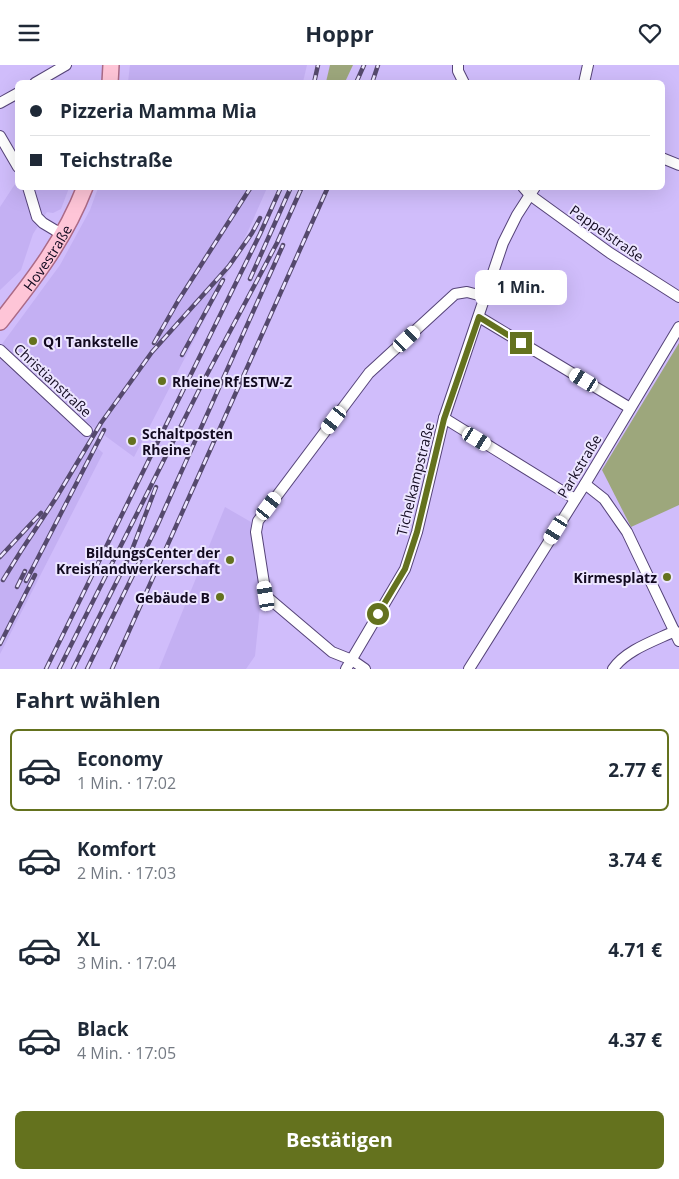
<!DOCTYPE html>
<html lang="de">
<head>
<meta charset="utf-8">
<style>
	:root { --surface:#fff; --page:#f2f2f3; --text:#1f2937; --muted:#747a83; --line:#e0e1e3; --accent:#64721e }
	body { margin:0; font-family:"Open Sans",sans-serif; background:var(--page); color:var(--text); height:100vh; display:flex; flex-direction:column; font-size:19px; white-space:nowrap }
	* { box-sizing:border-box; margin:0 }
	p { font-size:16px; color:var(--muted) }
	.icon { flex:none; width:28px; height:28px; fill:none; stroke:currentColor; stroke-width:2; stroke-linecap:round; stroke-linejoin:round }
	.map { position:relative; height:604px; overflow:hidden }
	.sheet { display:flex; flex-direction:column; background:var(--surface); flex:1 }
	.sheet>* { flex:none }
	.hud { position:absolute; left:15px; top:15px; width:650px; height:110px; border-radius:8px; box-shadow:0 5px 20px #0002; display:grid; align-content:center; height:110px; padding:0 15px; background:var(--surface) }
	.end { position:absolute; width:22px; height:22px; margin:-11px; border:6px solid #64721e; background:#fff; box-shadow:0 0 0 2px #fff }
	.from { border-radius:50% }
	.bubble { position:absolute; height:35px; border-radius:8px; background:var(--surface); box-shadow:0 5px 20px #0002; font-size:16px; font-weight:700; line-height:35px; text-align:center }
	.car { position:absolute; width:15px; height:30px; margin:-15px -8px; border-radius:6px; box-shadow:0 0 4px 1px #0007; background:linear-gradient(#fff 24%,#345 0 40%,#fff 0 76%,#345 0 86%,#fff 0) }
	.hud b { display:flex; align-items:center; gap:18px; height:48px; font-size:19px }
	.hud b+b { border-top:1px solid var(--line) }
	.hud i { width:12px; height:12px; background:var(--text) }
	ul { padding:0; list-style:none }
	li { display:flex; align-items:center; gap:15px; height:82px; margin:0 10px 8px; padding:0 5px; border:2px solid transparent; border-radius:8px }
	li div { flex:1 }
	li b { display:block; font-size:19px }
	li em { font-style:normal; font-weight:700 }
	li.selected { border-color:var(--accent) }
	li>.icon { width:45px; height:45px; stroke-width:1.5 }
	h2 { padding:0 15px; font-size:22px; line-height:60px }
	.cta { display:flex; gap:10px; margin-top:auto; padding:10px 15px }
	.cta a { flex:1; height:58px; border-radius:8px; background:var(--accent); color:#fff; font-size:20px; font-weight:700; line-height:58px; text-align:center }
	header { display:flex; justify-content:space-between; align-items:center; height:65px; padding:0 15px; background:var(--surface); font-size:22px; font-weight:700 }
	.map>svg:first-child { display:block }
	.built { fill:#c4b0f3 }
	.green { fill:#9da77c }
	.lines { fill:none; stroke-linecap:round; stroke-linejoin:round }
	.street-casing { stroke:#554378; stroke-width:12 }
	.primary-casing { stroke:#ab6a86; stroke-width:18 }
	.street { stroke:#fff; stroke-width:10 }
	.primary { stroke:#fec5d7; stroke-width:15 }
	.rail-casing { stroke:#55496d; stroke-width:4.5 }
	.rail { stroke:#ece5ff; stroke-width:2.5; stroke-dasharray:8; stroke-linecap:butt }
	.route { stroke:#64721e; stroke-width:6 }
	.poi-dot { fill:#64721e; stroke:#ece5ff; stroke-width:2 }
	.labels { text-anchor:middle; dominant-baseline:central; stroke-width:4; stroke-linejoin:round; paint-order:stroke }
	.street-label { font-size:14px; fill:#120a20; stroke:#ece5ff }
	.poi-label { font-size:14px; font-weight:bold; fill:#120a20; stroke:#ece5ff; text-anchor:start }
</style>
</head>
<body>
<header><svg class="icon" aria-label="menu" viewBox="0 0 24 24"><path d="M4 6h16M4 12h16M4 18h16"/></svg>Hoppr<svg class="icon" aria-label="heart" viewBox="0 0 24 24"><path d="M12 20l-8-8c-3-5 5-10 8-4 3-6 11-1 8 4z"/></svg></header>
<div class="map">
<svg width="679" height="604" viewBox="0 0 679 604">
	<rect width="100%" height="100%" fill="#d0bdfb"/>
	<g class="built">
		<polygon points="130,0 307,0 303,17 128,17"/>
		<polygon points="17,116 18,122 69,123 61,144 53,148 47,147 33,169 21,205 0,225 0,142"/>
		<polygon points="98,123 267,123 249,164 211,242 134,392 89,359 2,279 60,200 90,145"/>
		<polygon points="0,294 103,388 0,589"/>
		<polygon points="225,442 251,457 261,533 255,591 246,604 159,604"/>
	</g>
	<g class="green">
		<polygon points="330,0 353,0 345,17 326,17"/>
		<polygon points="679,278 679,440 631,462 602,405"/>
	</g>
	<g class="lines">
		<g class="street-casing">
			<g id="street">
				<polyline points="458,0 458,6 464,18"/>
				<polyline points="35,18 66,0"/>
				<polyline points="584,18 588,0"/>
				<polyline points="0,38 18,28"/>
				<polyline points="0,71 18,102"/>
				<polyline points="662,93 679,100"/>
				<polyline points="28,122 37,152 43,158 63,170"/>
				<polyline points="523,122 530,130 610,188 679,232"/>
				<polyline points="479,252 630,343"/>
				<polyline points="0,285 87,366"/>
				<polyline points="444,353 575,434"/>
				<polyline points="585,419 604,434 627,467 679,576"/>
				<polyline points="346,604 405,504 417,467 444,353 503,178 517,150 535,122"/>
				<polyline points="365,604 352,595 332,587 266,531 256,467 258,456 369,308 455,229 467,227 486,232"/>
				<polyline points="469,604 585,419 679,262"/>
				<path d="M613,604C626,585 654,576 675,566"/>
			</g>
		</g>
		<g class="primary-casing">
			<g id="primary">
				<polyline points="110,18 111,0"/>
				<path id="s1" d="M0,257C34,214 65,174 85,122"/>
			</g>
		</g>
		<use href="#street" class="street"/>
		<use href="#primary" class="primary"/>
		<g class="rail-casing">
			<g id="rail">
				<polyline points="314,18 318,0"/>
				<polyline points="356,18 364,0"/>
				<polyline points="372,18 378,0"/>
				<polyline points="250,214 291,122"/>
				<polyline points="154,278 178,236 251,122"/>
				<polyline points="182,290 223,215"/>
				<polyline points="0,492 41,448"/>
				<polyline points="3,515 21,486 56,433 101,358 152,287 229,201 252,168 260,153"/>
				<polyline points="26,516 104,365"/>
				<polyline points="17,522 25,506"/>
				<polyline points="0,579 35,510"/>
				<polyline points="46,604 260,169 281,122"/>
				<polyline points="59,604 204,315 277,178 302,122"/>
				<polyline points="73,604 130,490 156,422"/>
				<polyline points="87,604 157,461 283,180"/>
				<polyline points="112,604 328,122"/>
			</g>
		</g>
		<use href="#rail" class="rail"/>
	</g>
	<g class="lines">
		<polyline class="route" points="378,549 405,504 417,467 444,354 479,252 521,278"/>
	</g>
	<g class="poi-dot">
		<circle cx="33" cy="276" r="5"/>
		<circle cx="162" cy="316" r="5"/>
		<circle cx="132" cy="376" r="5"/>
		<circle cx="230" cy="495" r="5"/>
		<circle cx="667" cy="512" r="5"/>
		<circle cx="220" cy="532" r="5"/>
	</g>
	<g class="labels">
		<g class="street-label">
			<text transform="translate(607 168) rotate(35)">Pappelstraße</text>
			<text stroke="none"><textPath href="#s1" startOffset="80">Hovestraße</textPath></text>
			<text transform="translate(53 315) rotate(43)">Christianstraße</text>
			<text transform="translate(579 401) rotate(-59)">Parkstraße</text>
			<text transform="translate(415 414) rotate(-76)">Tichelkampstraße</text>
		</g>
		<g class="poi-label">
			<text x="43" y="276">Q1 Tankstelle</text>
			<text x="172" y="316">Rheine Rf ESTW-Z</text>
			<text x="142" y="368">Schaltposten<tspan x="142" dy="16">Rheine</tspan></text>
			<text x="220" y="487" text-anchor="end">BildungsCenter der<tspan x="220" dy="16">Kreishandwerkerschaft</tspan></text>
			<text x="657" y="512" text-anchor="end">Kirmesplatz</text>
			<text x="210" y="532" text-anchor="end">Gebäude B</text>
		</g>
	</g>
</svg>
<i class="end from" style="left:378px;top:549px"></i>
<i class="end" style="left:521px;top:278px"></i>
<div class="bubble" style="left:475px;top:205px;width:92px">1 Min.</div>
<i class="car" style="left:407px;top:274px;rotate:47deg"></i>
<i class="car" style="left:584px;top:315px;rotate:301deg"></i>
<i class="car" style="left:334px;top:355px;rotate:217deg"></i>
<i class="car" style="left:477px;top:374px;rotate:121deg"></i>
<i class="car" style="left:269px;top:441px;rotate:37deg"></i>
<i class="car" style="left:556px;top:465px;rotate:212deg"></i>
<i class="car" style="left:266px;top:531px;rotate:351deg"></i>
<div class="hud">
<b><i class="from"></i>Pizzeria Mamma Mia</b>
<b><i></i>Teichstraße</b>
</div>
</div>
<section class="sheet">
<h2>Fahrt wählen</h2>
<ul>
<li class="selected"><svg class="icon" aria-label="car" viewBox="0 0 24 24"><path d="M5 17H2v-5l4-1 3-4h7l3 4 3 1v5h-3M9 17h6M6 11h13"/><circle cx="7" cy="17" r="2"/><circle cx="17" cy="17" r="2"/></svg><div><b>Economy</b><p>1 Min. · 17:02</p></div><em>2.77 €</em></li>
<li><svg class="icon" aria-label="car" viewBox="0 0 24 24"><path d="M5 17H2v-5l4-1 3-4h7l3 4 3 1v5h-3M9 17h6M6 11h13"/><circle cx="7" cy="17" r="2"/><circle cx="17" cy="17" r="2"/></svg><div><b>Komfort</b><p>2 Min. · 17:03</p></div><em>3.74 €</em></li>
<li><svg class="icon" aria-label="car" viewBox="0 0 24 24"><path d="M5 17H2v-5l4-1 3-4h7l3 4 3 1v5h-3M9 17h6M6 11h13"/><circle cx="7" cy="17" r="2"/><circle cx="17" cy="17" r="2"/></svg><div><b>XL</b><p>3 Min. · 17:04</p></div><em>4.71 €</em></li>
<li><svg class="icon" aria-label="car" viewBox="0 0 24 24"><path d="M5 17H2v-5l4-1 3-4h7l3 4 3 1v5h-3M9 17h6M6 11h13"/><circle cx="7" cy="17" r="2"/><circle cx="17" cy="17" r="2"/></svg><div><b>Black</b><p>4 Min. · 17:05</p></div><em>4.37 €</em></li>
</ul>
<div class="cta"><a>Bestätigen</a></div>
</section>
</body>
</html>
